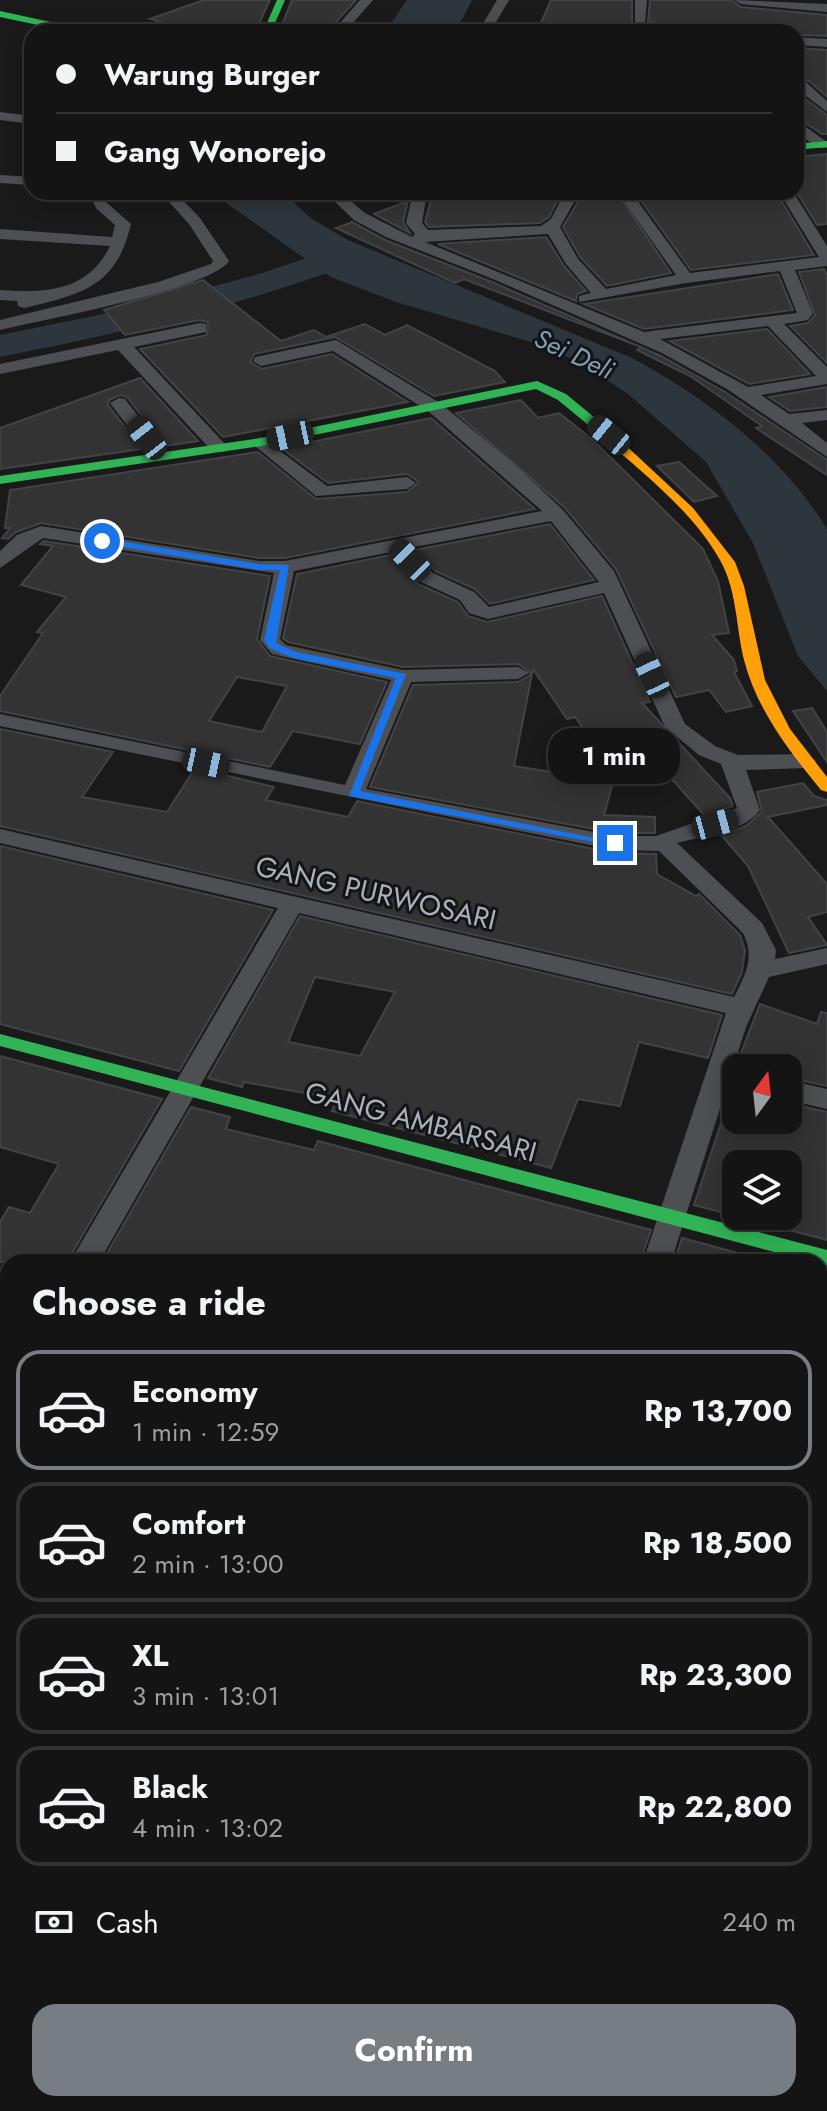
<!DOCTYPE html>
<html lang="en">
<head>
<meta charset="utf-8">
<style>
	:root { --surface:#141414; --page:#212122; --text:#f1f3f6; --muted:#9d9ea0; --line:#333334; --accent:#787c83 }
	body { margin:0; font-family:Jost,sans-serif; background:var(--page); color:var(--text); height:100vh; display:flex; flex-direction:column; font-size:30px; white-space:nowrap }
	* { box-sizing:border-box; margin:0 }
	p { font-size:26px; color:var(--muted) }
	.icon { flex:none; width:44px; height:44px; fill:none; stroke:currentColor; stroke-width:2; stroke-linecap:round; stroke-linejoin:round }
	.map { position:relative; flex:1; overflow:hidden }
	.side { position:absolute; left:0px; top:1254px; width:828px; height:858px; display:flex; flex-direction:column; background:var(--surface); border-radius:24px 24px 0 0; box-shadow:0 4px 20px #0003,0 0 0 2px var(--line) }
	.side>* { flex:none }
	.guide { position:absolute; left:24px; top:24px; width:780px; height:176px; border-radius:24px; box-shadow:0 4px 20px #0003,0 0 0 2px var(--line); display:grid; align-content:center; height:176px; padding:0 32px; background:var(--surface) }
	.needle { width:52px; rotate:15deg }
	.buttons { position:absolute; left:722px; top:1054px; display:grid; gap:16px }
	.buttons a { display:grid; place-items:center; width:80px; height:80px; border-radius:16px; background:var(--surface); box-shadow:0 4px 20px #0003,0 0 0 2px var(--line); font-size:40px }
	.end { position:absolute; width:36px; height:36px; margin:-18px; border:10px solid #1a73e8; background:#fff; box-shadow:0 0 0 4px #fff }
	.from { border-radius:50% }
	.bubble { position:absolute; height:56px; border-radius:24px; background:var(--surface); box-shadow:0 4px 20px #0003,0 0 0 2px var(--line); font-size:26px; font-weight:700; line-height:56px; text-align:center }
	.car { position:absolute; width:24px; height:48px; margin:-24px -12px; border-radius:10px; box-shadow:0 0 6px 2px #0007; background:linear-gradient(#222 24%,#8ab4d8 0 40%,#222 0 76%,#8ab4d8 0 86%,#222 0) }
	.guide b { display:flex; align-items:center; gap:28px; height:76px; font-size:30px }
	.guide b+b { border-top:2px solid var(--line) }
	.guide i { width:20px; height:20px; background:var(--text) }
	ul { padding:0; list-style:none }
	li { display:flex; align-items:center; gap:24px; height:120px; margin:0 16px 12px; padding:0 16px; border:4px solid var(--line); border-radius:24px }
	li div { flex:1 }
	li b { display:block; font-size:30px }
	li em { font-style:normal; font-weight:700 }
	li.selected { border-color:var(--accent) }
	li>.icon { width:72px; height:72px; stroke-width:1.5 }
	h2 { padding:0 32px; font-size:36px; line-height:96px }
	.pay { display:flex; align-items:center; gap:20px; height:88px; padding:0 32px; font-size:30px }
	.pay p { margin-inline-start:auto }
	.action { display:flex; gap:16px; margin-top:auto; padding:16px 32px }
	.action a { flex:1; height:92px; border-radius:24px; background:var(--accent); color:#fff; font-size:32px; font-weight:700; line-height:92px; text-align:center }
	.map>svg:first-child { display:block }
	.water { fill:#2d363c }
	.lines { fill:none; stroke-linecap:round; stroke-linejoin:round }
	.river { fill:#2d363c; fill-rule:evenodd }
	.building { fill:#333334; stroke:#424346; stroke-width:2; fill-rule:evenodd }
	.street { fill:#4e4f53; fill-rule:evenodd }
	.fast { fill:#30b455; fill-rule:evenodd }
	.slow { fill:#ff9f0a; fill-rule:evenodd }
	.route { fill:#1a73e8 }
	.labels { text-anchor:middle; dominant-baseline:central; stroke-width:6; stroke-linejoin:round; paint-order:stroke }
	.far-water-label { font-size:26px; font-style:italic; fill:#83a0b5; stroke:#141416 }
	.street-label { font-size:28px; fill:#abb1bb; stroke:#141416 }
</style>
</head>
<body>
<div class="map">
<svg width="827" height="2111" viewBox="0 0 827 2111">
	<rect width="100%" height="100%" fill="#1a1a1a"/>
	<g class="water">
		<polygon points="407,0 472,0 462,20 448,32 385,32"/>
		<path d="M211,192H282L312,219L348,240L632,358C708,399 782,455 827,529V691L798,656L753,543L706,462L628,394L579,362L538,344L396,302L331,277Z"/>
	</g>
	<g class="lines">
		<path class="river" d="M336,248L348,251L353,258L348,265C236,308 118,333 0,357V335L133,308L262,273Z"/>
	</g>
	<g class="building">
		<polygon points="204,0 270,0 255,32 195,32 150,19"/>
		<polygon points="292,0 356,0 327,32 279,32"/>
		<polygon points="551,0 632,0 632,26 619,25 617,32 538,29"/>
		<polygon points="650,0 732,0 741,7 827,15 827,36 685,30 648,21"/>
		<polygon points="796,48 827,50 827,97 809,81 796,80"/>
		<polygon points="796,92 827,115 827,134 822,134 796,117"/>
		<polygon points="827,154 827,224 817,225 796,191 796,157"/>
		<polygon points="433,192 562,192 549,217 540,223 429,227 425,222"/>
		<polygon points="644,192 776,192 814,255 691,270 642,202"/>
		<polygon points="579,200 622,200 671,273 607,286 580,257 563,227"/>
		<polygon points="408,201 403,222 410,233 374,214"/>
		<polygon points="352,222 385,240 492,282 661,356 725,392 827,460 827,475 756,428 762,426 690,376 637,350 641,347 464,279 455,283 336,228"/>
		<polygon points="546,237 564,266 586,291 577,294 576,301 438,244"/>
		<polygon points="824,269 827,275 827,363 790,326 808,323 815,315 799,272"/>
		<polygon points="778,274 793,310 644,329 584,304"/>
		<polygon points="203,280 281,341 314,330 326,337 365,324 385,335 407,325 495,371 505,382 434,396 335,337 254,354 250,362 262,369 332,354 408,402 223,437 140,349 207,335 208,322 199,320 125,335 104,310"/>
		<polygon points="767,329 810,374 749,384 670,341"/>
		<polygon points="140,378 198,441 165,446 127,397 120,395 109,400 108,405 142,449 0,469 0,428"/>
		<polygon points="827,387 827,407 790,411 769,397"/>
		<polygon points="521,400 538,418 559,413 593,440 703,549 718,581 729,633 712,635 734,660 737,671 734,672 752,706 726,712 709,690 676,697 616,569 565,508 456,413"/>
		<polygon points="431,418 535,509 285,558 259,558 41,523 16,532 8,539 2,538 10,528 5,528 10,490 258,452 316,499 407,492 419,482 407,474 328,483 281,448"/>
		<polygon points="679,462 717,496 694,502 657,466"/>
		<polygon points="550,524 594,580 490,604 475,589 435,571 415,550"/>
		<path d="M44,541L270,576L257,639L270,656L387,682L360,744L293,731L270,767L0,711V696L43,633L37,632L66,597L21,585L53,546L40,544ZM237,677L287,686L262,732L209,721Z"/>
		<polygon points="390,555 418,584 458,602 468,616 487,622 602,596 650,702 642,703 730,798 733,806 705,816 650,755 612,767 575,717 567,719 533,669 514,766 613,782 604,815 655,817 655,833 615,833 370,787 413,685 518,682 532,674 518,664 403,667 288,642 283,638 297,574"/>
		<polygon points="812,708 827,732 827,762 793,711"/>
		<polygon points="0,729 113,752 82,797 167,812 195,768 274,787 266,800 348,817 357,801 614,853 656,854 657,874 696,896 699,894 740,935 745,950 742,972 732,994 0,826"/>
		<polygon points="803,783 814,796 827,800 827,805 768,817 827,884 827,912 808,917 827,945 789,953 748,866 721,835 746,826 762,812 757,792"/>
		<polygon points="0,846 273,910 179,1071 0,1024"/>
		<path d="M300,916L722,1015L708,1058L639,1042L620,1106L578,1099L551,1168L332,1111L337,1099L244,1082L242,1087L208,1078ZM315,977L395,992L360,1056L288,1042Z"/>
		<polygon points="760,1004 817,1024 821,1012 827,1013 827,1086 800,1080 788,1073 788,1068 771,1068 739,1058"/>
		<polygon points="0,1056 162,1099 67,1262 0,1262 0,1222 9,1207 30,1213 59,1164 0,1147"/>
		<path d="M731,1093L736,1094V1120H788L792,1104L827,1112V1240L694,1205ZM736,1164H788V1216H736Z"/>
		<polygon points="191,1107 230,1117 226,1129 314,1150 318,1141 651,1230 640,1262 209,1262 177,1257 174,1262 102,1262"/>
		<polygon points="682,1238 772,1262 674,1262"/>
	</g>
	<g class="lines">
		<g class="street">
			<polygon points="360,0 373,0 345,32 332,32"/>
			<polygon points="497,0 509,0 490,32 478,32"/>
			<polygon points="635,0 647,0 645,23 683,32 635,29"/>
			<polygon points="735,0 827,4 827,12 741,4"/>
			<polygon points="796,37 827,39 827,47 796,45"/>
			<polygon points="797,83 807,83 827,101 827,112 797,89"/>
			<polygon points="0,112 32,116 32,124 0,120"/>
			<polygon points="796,120 827,142 827,148 817,148 796,131"/>
			<polygon points="0,175 32,177 32,185 0,183"/>
			<path d="M88,192H102L107,203L131,224C116,288 81,294 24,308L18,306L17,301L0,300V290C45,293 88,292 110,246L0,239V229L112,237L115,225L96,208Z"/>
			<path d="M160,192H175L200,218L229,261C211,289 41,320 0,330V320L158,282L211,264L213,261L189,224Z"/>
			<path d="M325,192H340L365,213L412,237L415,234L406,223L413,192H427L422,223L428,230L541,226L551,219L565,192H641L639,203L690,273L819,257L779,192H793L827,246V266L795,270L813,313L808,320L784,324L827,367V384L761,395L789,414L827,410V420L802,423L827,443V457L727,389L662,353L493,279L386,237L354,220ZM577,197H626L625,203L676,275L606,289L578,259L560,227ZM548,234L566,264L591,293L579,296V302L686,283L780,271L797,313L644,332L425,242ZM768,326L816,376L748,387L660,339Z"/>
			<polygon points="200,323 206,324 206,332 134,347 225,444 225,452 213,452 118,350 0,374 0,364"/>
			<path d="M336,340L440,403L513,463L563,510L614,571L685,724L715,746L738,755L805,754L816,761L805,768L746,770L760,810C745,832 702,836 677,843L762,923L776,950L775,959L827,948V964L769,977L746,1027L671,1262H643L726,1013L299,913L99,1262H70L278,908L0,843V829L734,997C746,974 755,957 743,933L659,851L615,850L0,726V714L345,785L391,680L272,654L260,640L274,573L43,538L0,568V551L17,535L41,526L259,561H285L542,511L428,411L333,351L261,366L253,361L255,357ZM551,521L599,582L489,607L474,592L433,573L409,548ZM391,552L419,581L460,600L469,613L488,619L604,593L665,727L699,755L721,764L737,808L656,836H615L366,789L411,682L518,679L529,673L518,667L403,670L286,645L280,639L294,571Z"/>
			<polygon points="119,398 125,399 166,452 166,460 154,460 113,407 110,403"/>
			<polygon points="261,437 327,486 407,477 416,483 407,489 316,496 255,446 252,442"/>
			<polygon points="788,1080 827,1089 827,1109 788,1100"/>
			<polygon points="0,1291 8,1293 8,1317 0,1315"/>
			<polygon points="820,1530 827,1532 827,1560 820,1558"/>
			<polygon points="0,1571 8,1574 8,1604 0,1601"/>
			<polygon points="820,1808 827,1810 827,1846 820,1844"/>
			<polygon points="154,2104 194,2104 191,2111 151,2111"/>
		</g>
		<g class="fast">
			<polygon points="277,0 285,0 271,32 263,32"/>
			<polygon points="0,11 83,29 87,32 71,32 0,17"/>
			<polygon points="827,141 827,147 796,150 796,144"/>
			<polygon points="537,381 566,394 606,427 606,433 598,433 558,400 536,389 261,446 0,484 0,476 261,438"/>
			<polygon points="0,1034 827,1250 827,1266 0,1046"/>
			<polygon points="0,1869 8,1872 8,1898 0,1895"/>
		</g>
		<g class="slow">
			<path d="M598,427H606L693,508L735,562L744,586L765,680L790,729L827,777V792L821,790C789,751 757,710 744,660C736,627 737,590 720,560C692,510 640,471 598,433Z"/>
			<polygon points="577,2104 620,2104 623,2111 580,2111"/>
		</g>
	</g>
	<polygon class="route" points="102,538 259,564 289,565 276,643 296,652 406,674 360,791 620,843 615,846 349,796 396,678 293,658 269,648 264,640 280,570 259,570 99,543"/>
	<g class="labels">
		<g class="far-water-label">
			<text transform="translate(574 354) rotate(25)">Sei Deli</text>
		</g>
		<g class="street-label">
			<text transform="translate(376 893) rotate(13)">GANG PURWOSARI</text>
			<text transform="translate(421 1122) rotate(15)">GANG AMBARSARI</text>
		</g>
	</g>
</svg>
<div class="buttons">
<a><svg class="needle" viewBox="-14 -14 28 28"><path d="M0-13l5 13h-10z" fill="#e53935"/><path d="M0 13l5-13h-10z" fill="#9d9ea0"/></svg></a>
<a><svg class="icon" aria-label="layers" viewBox="0 0 24 24"><path d="M12 4l9 5-9 5-9-5zM3 14l9 5 9-5"/></svg></a>
</div>
<i class="end from" style="left:102px;top:541px"></i>
<i class="end" style="left:615px;top:843px"></i>
<div class="bubble" style="left:548px;top:728px;width:132px">1 min</div>
<i class="car" style="left:609px;top:435px;rotate:309deg"></i>
<i class="car" style="left:290px;top:436px;rotate:258deg"></i>
<i class="car" style="left:147px;top:438px;rotate:322deg"></i>
<i class="car" style="left:410px;top:560px;rotate:316deg"></i>
<i class="car" style="left:652px;top:675px;rotate:335deg"></i>
<i class="car" style="left:206px;top:763px;rotate:102deg"></i>
<i class="car" style="left:715px;top:824px;rotate:75deg"></i>
<div class="guide">
<b><i class="from"></i>Warung Burger</b>
<b><i></i>Gang Wonorejo</b>
</div>
<section class="side">
<h2>Choose a ride</h2>
<ul>
<li class="selected"><svg class="icon" aria-label="car" viewBox="0 0 24 24"><path d="M5 17H2v-5l4-1 3-4h7l3 4 3 1v5h-3M9 17h6M6 11h13"/><circle cx="7" cy="17" r="2"/><circle cx="17" cy="17" r="2"/></svg><div><b>Economy</b><p>1 min · 12:59</p></div><em>Rp 13,700</em></li>
<li><svg class="icon" aria-label="car" viewBox="0 0 24 24"><path d="M5 17H2v-5l4-1 3-4h7l3 4 3 1v5h-3M9 17h6M6 11h13"/><circle cx="7" cy="17" r="2"/><circle cx="17" cy="17" r="2"/></svg><div><b>Comfort</b><p>2 min · 13:00</p></div><em>Rp 18,500</em></li>
<li><svg class="icon" aria-label="car" viewBox="0 0 24 24"><path d="M5 17H2v-5l4-1 3-4h7l3 4 3 1v5h-3M9 17h6M6 11h13"/><circle cx="7" cy="17" r="2"/><circle cx="17" cy="17" r="2"/></svg><div><b>XL</b><p>3 min · 13:01</p></div><em>Rp 23,300</em></li>
<li><svg class="icon" aria-label="car" viewBox="0 0 24 24"><path d="M5 17H2v-5l4-1 3-4h7l3 4 3 1v5h-3M9 17h6M6 11h13"/><circle cx="7" cy="17" r="2"/><circle cx="17" cy="17" r="2"/></svg><div><b>Black</b><p>4 min · 13:02</p></div><em>Rp 22,800</em></li>
</ul>
<div class="pay"><svg class="icon" aria-label="cash" viewBox="0 0 24 24"><path d="M3 7h18v10H3z"/><circle cx="12" cy="12" r="2"/></svg>Cash<p>240 m</p></div>
<div class="action"><a>Confirm</a></div>
</section>
</div>
</body>
</html>
